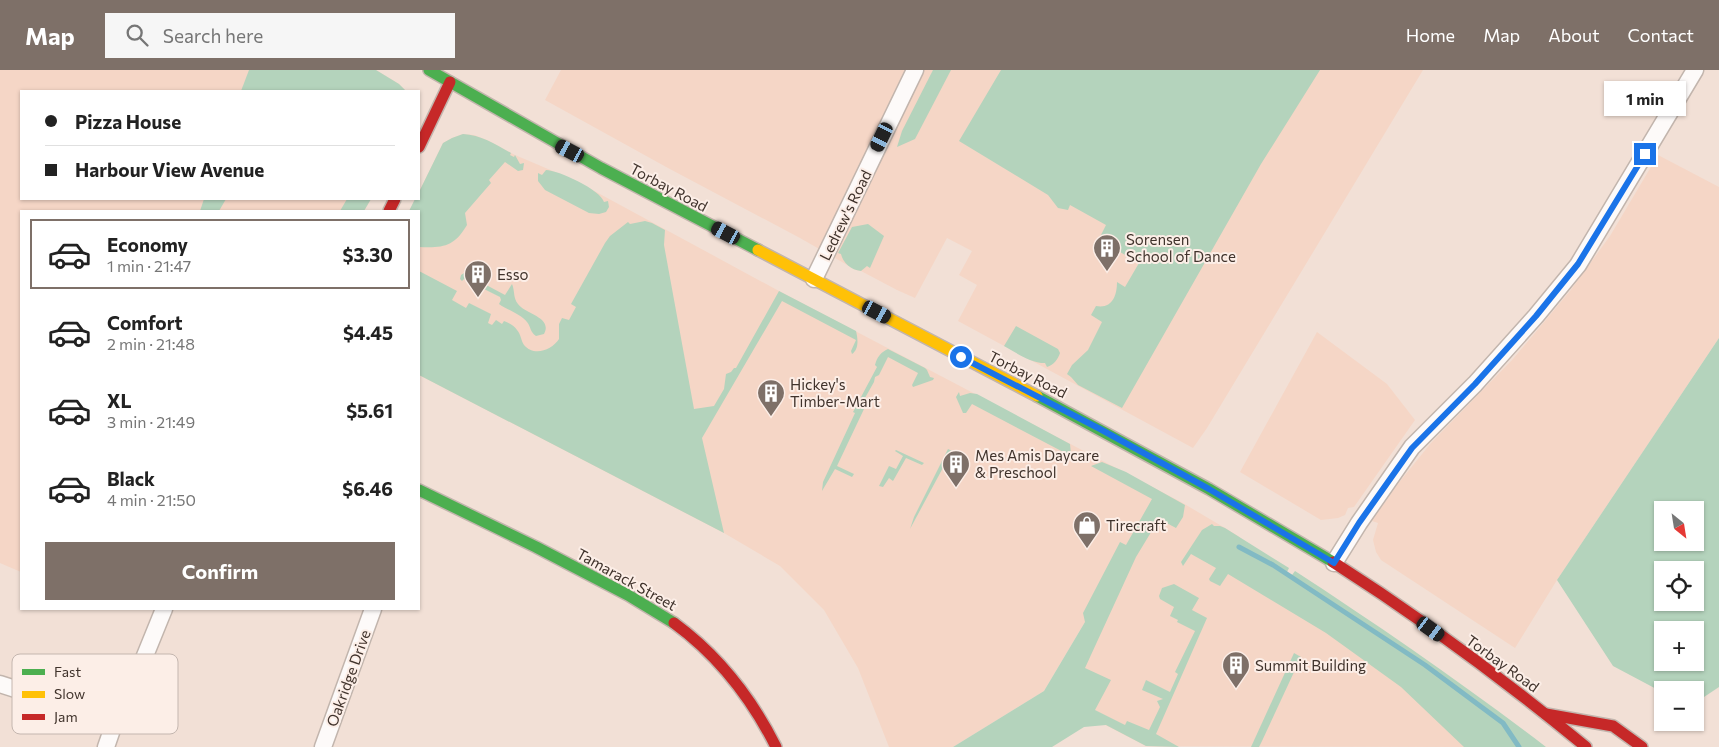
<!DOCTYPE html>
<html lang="en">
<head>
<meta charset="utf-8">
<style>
	:root { --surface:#fff; --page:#f6f6f6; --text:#222; --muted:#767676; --line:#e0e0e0; --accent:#7e7068 }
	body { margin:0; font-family:Commissioner,sans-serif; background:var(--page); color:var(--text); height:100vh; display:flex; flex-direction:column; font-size:19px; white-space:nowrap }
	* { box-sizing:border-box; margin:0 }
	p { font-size:16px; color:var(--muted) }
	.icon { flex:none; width:28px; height:28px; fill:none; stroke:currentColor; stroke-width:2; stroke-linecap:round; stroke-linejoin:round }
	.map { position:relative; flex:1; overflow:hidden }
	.sheet { position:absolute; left:20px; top:140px; width:400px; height:400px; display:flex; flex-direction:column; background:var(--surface); border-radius:0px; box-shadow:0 1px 4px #0004 }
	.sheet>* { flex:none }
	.banner { position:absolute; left:20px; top:20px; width:400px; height:110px; border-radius:0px; box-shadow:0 1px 4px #0004; display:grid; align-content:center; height:110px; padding:0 25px; background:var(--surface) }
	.needle { width:32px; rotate:150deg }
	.fabs { position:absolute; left:1654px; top:431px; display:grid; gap:10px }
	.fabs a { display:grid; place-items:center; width:50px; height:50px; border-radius:0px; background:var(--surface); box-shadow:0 1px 4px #0004; font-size:25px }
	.end { position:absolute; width:22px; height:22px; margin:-11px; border:6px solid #1a73e8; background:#fff; box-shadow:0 0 0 2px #fff }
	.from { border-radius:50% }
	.bubble { position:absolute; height:35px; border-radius:0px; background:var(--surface); box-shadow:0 1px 4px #0004; font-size:16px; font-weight:700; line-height:35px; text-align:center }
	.car { position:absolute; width:15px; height:30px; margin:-15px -8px; border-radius:6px; box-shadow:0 0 4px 1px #0007; background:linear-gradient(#222 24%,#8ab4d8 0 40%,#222 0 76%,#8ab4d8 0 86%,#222 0) }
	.banner b { display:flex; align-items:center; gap:18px; height:48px; font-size:19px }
	.banner b+b { border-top:1px solid var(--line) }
	.banner i { width:12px; height:12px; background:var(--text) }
	ul { padding:9px 0 0; list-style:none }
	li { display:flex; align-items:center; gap:15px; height:70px; margin:0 10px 8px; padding:0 15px; border:2px solid transparent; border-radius:0px }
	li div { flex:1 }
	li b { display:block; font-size:19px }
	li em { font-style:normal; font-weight:700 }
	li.on { border-color:var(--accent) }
	li>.icon { width:45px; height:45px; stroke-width:1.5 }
	.primary-button { display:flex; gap:10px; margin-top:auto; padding:10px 25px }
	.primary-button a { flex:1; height:58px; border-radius:0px; background:var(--accent); color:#fff; font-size:20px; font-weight:700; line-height:58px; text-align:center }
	header { display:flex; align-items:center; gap:30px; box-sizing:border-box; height:70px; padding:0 25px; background:var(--accent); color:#fff }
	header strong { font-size:24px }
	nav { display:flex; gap:28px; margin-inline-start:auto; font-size:18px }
	.search { width:350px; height:45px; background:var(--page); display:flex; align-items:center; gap:12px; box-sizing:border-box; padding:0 18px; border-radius:0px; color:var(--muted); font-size:19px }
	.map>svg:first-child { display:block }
	.built { fill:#f5d6c6 }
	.green { fill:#b4d3bc; fill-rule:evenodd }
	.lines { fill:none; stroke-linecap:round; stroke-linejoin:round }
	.stream { stroke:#82bac4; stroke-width:5 }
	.street-casing { stroke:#c2b5ad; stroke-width:19 }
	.fast-casing { stroke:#c2b5ad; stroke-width:14 }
	.slow-casing { stroke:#c2b5ad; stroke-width:14 }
	.jam-casing { stroke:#c2b5ad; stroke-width:14 }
	.street { stroke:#fdfaf9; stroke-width:16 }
	.fast { stroke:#4caf50; stroke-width:11 }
	.slow { stroke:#ffc107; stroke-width:11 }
	.jam { stroke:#c62828; stroke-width:11 }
	.route { stroke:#1a73e8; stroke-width:6 }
	.labels { text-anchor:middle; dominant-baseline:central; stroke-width:4; stroke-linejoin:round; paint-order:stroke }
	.street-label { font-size:15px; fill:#40332c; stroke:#fceee7 }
	.poi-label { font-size:15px; fill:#40332c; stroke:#fceee7; text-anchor:start }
	.key { fill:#fceee7; stroke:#c4b6af; stroke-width:1 }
	.key-label { font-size:14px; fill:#40332c }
</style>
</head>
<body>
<header>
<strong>Map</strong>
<div class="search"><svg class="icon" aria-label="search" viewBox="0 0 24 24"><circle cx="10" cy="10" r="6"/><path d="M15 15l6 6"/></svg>Search here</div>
<nav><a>Home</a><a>Map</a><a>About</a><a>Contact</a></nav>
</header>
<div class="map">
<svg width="1719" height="677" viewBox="0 0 1719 677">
	<rect width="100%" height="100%" fill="#f2e0d6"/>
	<g class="built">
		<polygon points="0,0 376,0 399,14 406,21 21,21 21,129 371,129 364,141 21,141 21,502 0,493"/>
		<polygon points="561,0 1423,0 1207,358 1193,378 958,251 977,215 959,205 972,181 947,168 915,228 897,220 861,201 856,200 800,168 668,98 545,30"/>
		<polygon points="463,64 474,65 487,70 515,85 574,110 779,221 1181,432 1225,458 1238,466 1318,538 1466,677 1146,676 1088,646 1064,625 1085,552 1044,621 953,677 889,677 858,598 824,540 780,496 724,463 419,305 419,141 409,141 415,129 419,129 419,122 443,73 452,68"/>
		<polygon points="1658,85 1719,117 1719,268 1557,510 1515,578 1381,490 1376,482 1373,470 1378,453 1372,451 1397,415 1431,373 1513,289 1570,221 1610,166"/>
		<polygon points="1317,262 1387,314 1415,350 1354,437 1348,438 1345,445 1338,448 1321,450 1240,402"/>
	</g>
	<g class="green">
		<polygon points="249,0 376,0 399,14 406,21 241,21"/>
		<polygon points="933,0 951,0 915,69 897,77 902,61"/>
		<path d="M1001,0H1320L1261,94L1122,338L1078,315L1071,307L1067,304L1072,295L1088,280L1102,252L1091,245L1096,236C1112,239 1117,226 1117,212L1125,217L1139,193L1120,182L1116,187L1096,175L1106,155L1070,135L1068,140L1058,138L1048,125L959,71Z"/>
		<path d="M463,64C481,65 495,74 511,83L510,85L514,87L515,85L520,94L524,93L523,100L518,101L505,92L489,110L491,113L465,143L467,155C454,177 443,178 419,177V141H409L415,129H419V122L443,73L452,68Z"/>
		<path d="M546,100C558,100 601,120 604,132L608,131L609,137L606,142L599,144L589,143L545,120L538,111V103L542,105Z"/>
		<polygon points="204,129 226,129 219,141 200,141"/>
		<polygon points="347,129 371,129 364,141 340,141"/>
		<path d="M645,151L652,153L665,160L664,175L694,339L714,336L724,319L726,304L731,302L734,298H736L779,221L856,261C858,269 859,279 852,284L851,281L856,270L782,231L702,368L724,463L419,305V201L457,221L452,230L466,238L469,233L491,244L488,253L492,255L496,250L502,254L504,251C509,253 515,256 517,260C521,264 521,271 524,275C534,287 552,280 559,269V254L562,248L569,250L576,237L571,234L605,173L610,166L628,152L630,154Z"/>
		<path d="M868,154L884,166L870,198L867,196L861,201C851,200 843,193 841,184L838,183L852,157Z"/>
		<path d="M478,194L480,197L475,209L505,225L512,214C515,221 513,228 518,234C525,244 553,247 544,264L536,266C530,262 531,257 527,252C521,244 507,240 499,234L501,230L500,227L464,209L462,211L460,209L461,205Z"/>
		<path d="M1016,256L1058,279L1060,283C1058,289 1054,295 1047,297L1045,293C1030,293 1017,283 1004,276Z"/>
		<path d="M1719,268V617L1695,633V620H1662V622L1613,596L1557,510ZM1662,440H1695V472H1662ZM1662,500H1695V532H1662ZM1662,560H1695V592H1662Z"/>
		<path d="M888,279L925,298L927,300L930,307L934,308L933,310L913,317L912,315L918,303L888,287L879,305L875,307L874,312L861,335L860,337L864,339L837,396L854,404L852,407L835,399L822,421L823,412L855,343L853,342L877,297L875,295C877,287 881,282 888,279Z"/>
		<polygon points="959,322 960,326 970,323 977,324 1070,374 1071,384 1069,385 972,334 966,343 963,343 956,327"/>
		<polygon points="948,379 952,381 910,459 914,447"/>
		<polygon points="896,380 924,393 922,395 906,388 893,411 889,408 883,417 879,416 889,396 896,399 903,386 895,381"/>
		<polygon points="1102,392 1126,402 1185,435 1183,447 1176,458 1159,449 1136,487 1085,598 1111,610 1095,640 1125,655 1127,651 1149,660 1160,637 1157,631 1163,629 1142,620 1146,610 1170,622 1178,604 1175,602 1195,561 1177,552 1178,550 1170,546 1174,537 1160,529 1159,526 1162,518 1174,514 1199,528 1192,540 1207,548 1156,664 1179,677 1146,676 1106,655 1084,657 1052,677 953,677 1044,621 1085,552 1083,543 1120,472 1126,475 1152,429 1091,396"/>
		<path d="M1212,454L1214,456H1220L1225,458L1289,498L1287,502L1292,505L1295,501C1381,557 1465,615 1546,677H1464L1401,617L1326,563L1228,504L1220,516L1210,511L1209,509L1216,498L1191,484L1183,496L1181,492L1202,460Z"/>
		<polygon points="1294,583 1301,587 1262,671 1259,677 1251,677"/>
	</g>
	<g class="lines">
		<polyline class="stream" points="1239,477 1273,495 1425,595 1503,653 1519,677"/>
		<g class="street-casing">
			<g id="street">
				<polyline points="814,209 915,0"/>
				<polyline points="1334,493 1359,453 1412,377 1475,314 1536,246 1578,195 1695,0"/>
				<polyline points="0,614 115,651"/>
				<polyline points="106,677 115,651 140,598 164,539"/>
				<polyline points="323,677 373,539"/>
			</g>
		</g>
		<g class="fast-casing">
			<g id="fast">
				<polyline points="429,0 601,98 758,180"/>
				<polyline points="1037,326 1209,419 1333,492"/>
				<polyline points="419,420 536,477 628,525 674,553"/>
			</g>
		</g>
		<g class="slow-casing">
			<polyline id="slow" points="758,180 1037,326"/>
		</g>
		<g class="jam-casing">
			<g id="jam">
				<polyline points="419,77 450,12"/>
				<polyline points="389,141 395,129"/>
				<path d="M1333,492C1421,548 1506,611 1586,677"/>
				<path d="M674,553C719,586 751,627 776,677"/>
				<polyline points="1546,644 1613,656 1642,677"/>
			</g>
		</g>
		<use href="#street" class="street"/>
		<use href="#fast" class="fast"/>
		<use href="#slow" class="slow"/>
		<use href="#jam" class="jam"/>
	</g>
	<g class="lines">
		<polyline class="route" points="961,287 1100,359 1209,419 1334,493 1359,453 1412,378 1475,314 1536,246 1578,194 1645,84"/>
	</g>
	<defs>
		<g id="building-pin" transform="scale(1.4375)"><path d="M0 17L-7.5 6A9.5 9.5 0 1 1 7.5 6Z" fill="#7e7068" stroke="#fceee7"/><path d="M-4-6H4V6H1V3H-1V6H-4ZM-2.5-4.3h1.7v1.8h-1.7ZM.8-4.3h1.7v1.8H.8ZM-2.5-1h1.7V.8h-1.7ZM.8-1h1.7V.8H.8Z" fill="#fff"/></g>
		<g id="shop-pin" transform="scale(1.4375)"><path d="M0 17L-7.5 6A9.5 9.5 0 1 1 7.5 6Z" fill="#7e7068" stroke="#fceee7"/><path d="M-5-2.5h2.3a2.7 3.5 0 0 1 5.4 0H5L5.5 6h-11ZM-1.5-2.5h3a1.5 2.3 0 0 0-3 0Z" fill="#fff"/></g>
	</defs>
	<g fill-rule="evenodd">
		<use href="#building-pin" x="1107" y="178"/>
		<use href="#building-pin" x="478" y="204"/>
		<use href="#building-pin" x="771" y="323"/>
		<use href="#building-pin" x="956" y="394"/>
		<use href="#shop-pin" x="1087" y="455"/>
		<use href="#building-pin" x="1236" y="595"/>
	</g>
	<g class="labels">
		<g class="street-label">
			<text transform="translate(669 117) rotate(28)">Torbay Road</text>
			<text transform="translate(845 145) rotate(-64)">Ledrew's Road</text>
			<text transform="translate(1028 304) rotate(27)">Torbay Road</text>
			<text transform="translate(627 509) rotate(29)">Tamarack Street</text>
			<text transform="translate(1503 593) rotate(36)">Torbay Road</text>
			<text transform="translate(348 608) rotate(-70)">Oakridge Drive</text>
		</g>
		<g class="poi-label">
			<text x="1126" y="169">Sorensen<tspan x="1126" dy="17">School of Dance</tspan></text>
			<text x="497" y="204">Esso</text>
			<text x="790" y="314">Hickey's<tspan x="790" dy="17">Timber-Mart</tspan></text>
			<text x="975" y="385">Mes Amis Daycare<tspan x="975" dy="17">&amp; Preschool</tspan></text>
			<text x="1106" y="455">Tirecraft</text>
			<text x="1255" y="595">Summit Building</text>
		</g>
	</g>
	<rect x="12" y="584" width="166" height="80" rx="8" class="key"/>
	<rect x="22" y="599" width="23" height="6" fill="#4caf50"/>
	<rect x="22" y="621" width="23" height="7" fill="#ffc107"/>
	<rect x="22" y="644" width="23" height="6" fill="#c62828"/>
	<g class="key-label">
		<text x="54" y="607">Fast</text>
		<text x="54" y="629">Slow</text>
		<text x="54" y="652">Jam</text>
	</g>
</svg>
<div class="fabs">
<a><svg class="needle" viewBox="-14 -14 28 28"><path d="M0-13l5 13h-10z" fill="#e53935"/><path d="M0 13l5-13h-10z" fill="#767676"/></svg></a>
<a><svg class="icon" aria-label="locate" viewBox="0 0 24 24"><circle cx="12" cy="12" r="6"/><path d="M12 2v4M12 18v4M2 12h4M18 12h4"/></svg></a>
<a>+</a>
<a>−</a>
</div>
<i class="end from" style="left:961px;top:287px"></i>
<i class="end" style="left:1645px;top:84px"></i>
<div class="bubble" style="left:1604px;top:11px;width:82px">1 min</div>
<i class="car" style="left:882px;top:67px;rotate:206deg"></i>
<i class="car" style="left:570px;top:81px;rotate:298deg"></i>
<i class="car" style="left:726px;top:163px;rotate:298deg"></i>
<i class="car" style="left:877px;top:242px;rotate:118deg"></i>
<i class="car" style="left:1431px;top:559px;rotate:126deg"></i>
<div class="banner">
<b><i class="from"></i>Pizza House</b>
<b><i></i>Harbour View Avenue</b>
</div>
<section class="sheet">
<ul>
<li class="on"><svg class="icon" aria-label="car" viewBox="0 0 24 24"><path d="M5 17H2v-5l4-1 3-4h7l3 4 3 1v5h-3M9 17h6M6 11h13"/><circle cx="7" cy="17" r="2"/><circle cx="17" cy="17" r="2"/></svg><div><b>Economy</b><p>1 min · 21:47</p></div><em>$3.30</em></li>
<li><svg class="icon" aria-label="car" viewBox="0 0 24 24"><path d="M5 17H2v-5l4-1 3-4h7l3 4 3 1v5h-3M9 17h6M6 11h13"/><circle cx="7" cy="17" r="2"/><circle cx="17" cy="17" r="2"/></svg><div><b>Comfort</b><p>2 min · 21:48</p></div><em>$4.45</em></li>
<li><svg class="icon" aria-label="car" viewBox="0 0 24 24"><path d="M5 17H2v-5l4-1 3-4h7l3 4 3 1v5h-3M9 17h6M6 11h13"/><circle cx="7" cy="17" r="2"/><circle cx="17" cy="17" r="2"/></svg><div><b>XL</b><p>3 min · 21:49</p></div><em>$5.61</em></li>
<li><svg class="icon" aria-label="car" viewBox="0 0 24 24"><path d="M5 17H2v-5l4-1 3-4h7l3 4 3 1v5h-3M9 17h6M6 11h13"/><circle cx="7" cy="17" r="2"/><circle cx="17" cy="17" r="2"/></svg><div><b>Black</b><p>4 min · 21:50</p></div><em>$6.46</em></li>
</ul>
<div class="primary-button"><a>Confirm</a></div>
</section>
</div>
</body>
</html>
